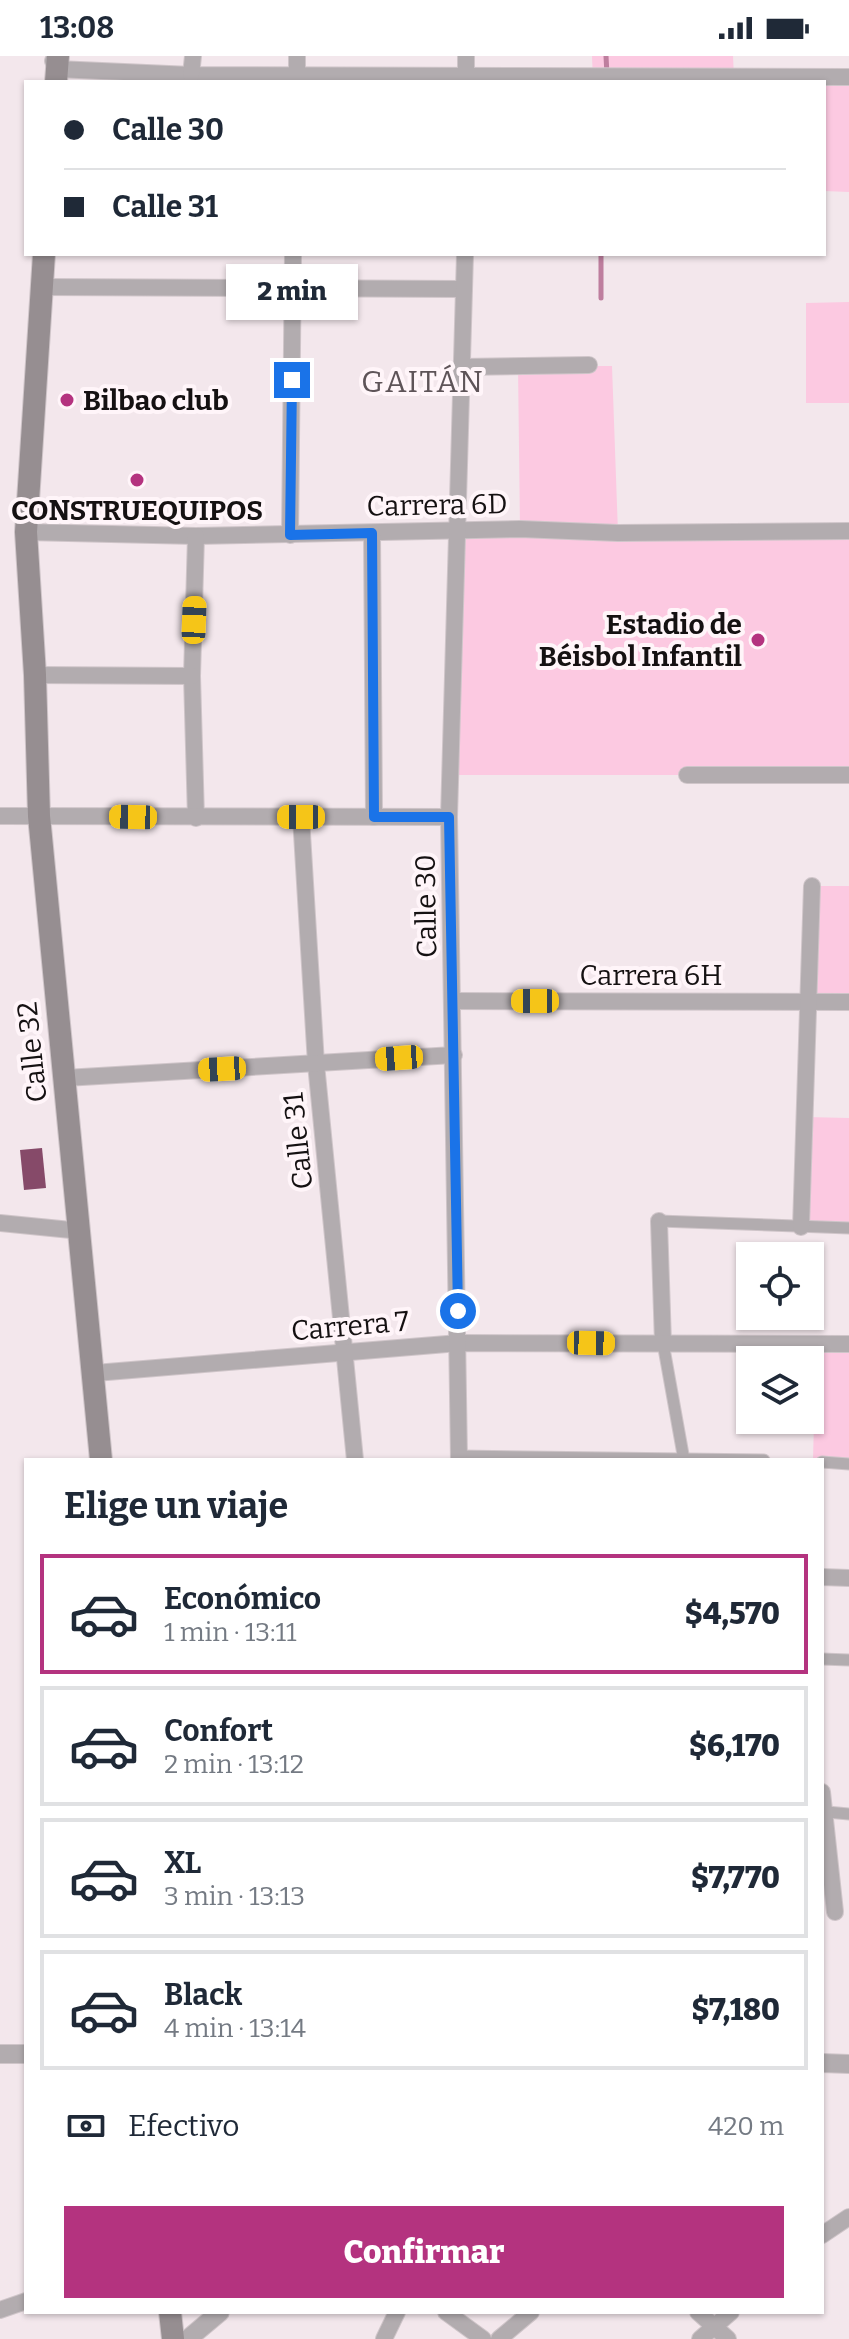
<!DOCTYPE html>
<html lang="es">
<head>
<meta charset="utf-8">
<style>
	:root { --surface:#fff; --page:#f2f2f3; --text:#1f2937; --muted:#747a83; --line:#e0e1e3; --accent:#b4337f }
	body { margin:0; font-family:Bitter,serif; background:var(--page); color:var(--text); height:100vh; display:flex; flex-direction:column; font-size:30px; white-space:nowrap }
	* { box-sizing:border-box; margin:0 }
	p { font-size:26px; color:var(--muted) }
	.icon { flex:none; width:44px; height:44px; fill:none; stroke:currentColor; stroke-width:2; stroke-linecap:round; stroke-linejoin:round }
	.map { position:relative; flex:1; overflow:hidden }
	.panel { position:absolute; left:24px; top:1402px; width:800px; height:856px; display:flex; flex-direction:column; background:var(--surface); border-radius:0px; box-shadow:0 2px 6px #0004 }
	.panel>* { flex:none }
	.guide { position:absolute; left:24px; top:24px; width:802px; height:176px; border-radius:0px; box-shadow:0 2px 6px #0004; display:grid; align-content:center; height:176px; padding:0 40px; background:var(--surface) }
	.buttons { position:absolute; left:736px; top:1186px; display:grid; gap:16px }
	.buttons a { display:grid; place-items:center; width:88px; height:88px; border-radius:0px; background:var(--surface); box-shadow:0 2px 6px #0004; font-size:40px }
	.end { position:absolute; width:36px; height:36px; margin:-18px; border:10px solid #1a73e8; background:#fff; box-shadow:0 0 0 4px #fff }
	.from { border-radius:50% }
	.bubble { position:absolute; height:56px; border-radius:0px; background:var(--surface); box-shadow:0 2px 6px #0004; font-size:26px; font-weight:800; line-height:56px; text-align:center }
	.car { position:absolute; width:24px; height:48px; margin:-24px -12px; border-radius:10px; box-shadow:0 0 6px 2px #0007; background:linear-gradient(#f5c518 24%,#345 0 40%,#f5c518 0 76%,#345 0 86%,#f5c518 0) }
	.guide b { display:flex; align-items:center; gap:28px; height:76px; font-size:30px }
	.guide b+b { border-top:2px solid var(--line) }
	.guide i { width:20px; height:20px; background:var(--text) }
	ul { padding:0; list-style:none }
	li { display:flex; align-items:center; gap:24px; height:120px; margin:0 16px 12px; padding:0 24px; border:4px solid var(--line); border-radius:0px }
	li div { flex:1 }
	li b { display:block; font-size:30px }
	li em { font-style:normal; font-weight:800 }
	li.active { border-color:var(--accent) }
	li>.icon { width:72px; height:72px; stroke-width:1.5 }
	h2 { padding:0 40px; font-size:36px; line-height:96px }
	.pay { display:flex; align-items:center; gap:20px; height:88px; padding:0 40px; font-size:30px }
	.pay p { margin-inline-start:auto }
	.cta { display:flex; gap:16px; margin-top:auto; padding:16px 40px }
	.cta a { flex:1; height:92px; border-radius:0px; background:var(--accent); color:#fff; font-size:32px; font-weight:800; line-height:92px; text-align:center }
	.status { display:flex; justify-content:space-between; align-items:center; height:56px; padding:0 40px; background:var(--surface); direction:ltr }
	.status svg { height:22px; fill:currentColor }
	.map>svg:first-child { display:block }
	.green { fill:#fcc9e1 }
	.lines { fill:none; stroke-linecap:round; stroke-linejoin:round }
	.stream { stroke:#be7e9e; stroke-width:5 }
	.building { fill:#864a69 }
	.pedestrian-casing { stroke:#cfc5c9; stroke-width:13 }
	.minor-casing { stroke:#cfc5c9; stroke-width:18 }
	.tertiary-casing { stroke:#cfc5c9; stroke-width:20 }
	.secondary-casing { stroke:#cfc5c9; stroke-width:24 }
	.pedestrian { stroke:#b2acaf; stroke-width:11 }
	.minor { stroke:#b2acaf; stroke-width:16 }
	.tertiary { stroke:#b2acaf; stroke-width:18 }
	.secondary { stroke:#968e91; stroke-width:22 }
	.route { stroke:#1a73e8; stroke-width:10 }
	.poi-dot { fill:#b4337f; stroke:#fff5f9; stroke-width:3 }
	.labels { text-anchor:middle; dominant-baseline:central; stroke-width:8; stroke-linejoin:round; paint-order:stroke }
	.poi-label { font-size:28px; font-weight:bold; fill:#151112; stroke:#fff5f9; text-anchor:start }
	.street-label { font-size:28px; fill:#151112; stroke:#fff5f9 }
	.neighbourhood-label { font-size:30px; letter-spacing:2px; fill:#5e5458; stroke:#fff5f9 }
</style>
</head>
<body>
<div class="status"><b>13:08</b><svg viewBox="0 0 49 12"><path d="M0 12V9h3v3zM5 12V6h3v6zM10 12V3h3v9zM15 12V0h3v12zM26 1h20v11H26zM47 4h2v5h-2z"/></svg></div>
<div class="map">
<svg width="849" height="2283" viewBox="0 0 849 2283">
	<rect width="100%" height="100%" fill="#f3e7ec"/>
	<g class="green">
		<polygon points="592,0 733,0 734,21 593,26"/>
		<polygon points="849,21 849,136 824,135 824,26"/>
		<polygon points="849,246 849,347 806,347 806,247"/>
		<polygon points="518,310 612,310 618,477 849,475 849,719 452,719 459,474 520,473"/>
		<polygon points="812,830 849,830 849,946 808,946"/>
		<polygon points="806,1061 849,1062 849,1172 801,1171"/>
		<polygon points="816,1288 849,1288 849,1408 813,1404"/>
	</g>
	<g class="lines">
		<g class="stream">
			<polyline points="606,0 607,19"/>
			<polyline points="601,198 601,242"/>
		</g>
	</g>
	<polygon class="building" points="42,1092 46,1132 24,1134 20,1094"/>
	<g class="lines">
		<g class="pedestrian-casing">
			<g id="pedestrian">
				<polyline points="659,1165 849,1172"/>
				<polyline points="663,1287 684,1404"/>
				<polyline points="459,1400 764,1404"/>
				<polyline points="822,1406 849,1408"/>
				<polyline points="822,1603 849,1604"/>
				<polyline points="827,1756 849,1758"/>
			</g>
		</g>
		<g class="minor-casing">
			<g id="minor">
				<polyline points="53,5 57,13 191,19 849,21"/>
				<polyline points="191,19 193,0"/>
				<polyline points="297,26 297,0"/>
				<polyline points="466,26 466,0"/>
				<polyline points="42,231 464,233"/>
				<polyline points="462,311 589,309"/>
				<polyline points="26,476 196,480 520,473 618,477 849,475"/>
				<polyline points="372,477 374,761"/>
				<polyline points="290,479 293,198"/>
				<polyline points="196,480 192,620 196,762"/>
				<polyline points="35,619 192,620"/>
				<polyline points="687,719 849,719"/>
				<polyline points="0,760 449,761"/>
				<polyline points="301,761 316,1008 355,1404"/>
				<polyline points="454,945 849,946"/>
				<polyline points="65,1022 454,999"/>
				<polyline points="659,1165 663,1287"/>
				<polyline points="0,1167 81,1175"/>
				<polyline points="801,1171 812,830"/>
				<polyline points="95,1317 459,1287 849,1288"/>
				<polyline points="459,1404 449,761 465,198"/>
				<polyline points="822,1521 849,1522"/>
				<polyline points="822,1736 835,1856"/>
				<polyline points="822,2179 849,2161"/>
				<polyline points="0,2254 26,2245"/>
				<polyline points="446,2256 483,2283"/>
				<polyline points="698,2256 728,2283"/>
				<polyline points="384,2283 397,2256"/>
				<polyline points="499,2283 531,2256"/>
				<polyline points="700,2283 731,2256"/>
			</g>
		</g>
		<g class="tertiary-casing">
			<g id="tertiary">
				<polyline points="0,1998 26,1998"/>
				<polyline points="822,2007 849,2008"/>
				<polyline points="188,2283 220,2256"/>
			</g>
		</g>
		<g class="secondary-casing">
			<g id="secondary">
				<polyline points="56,26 58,0"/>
				<polyline points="44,198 26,476 35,619 39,760 101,1404"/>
				<polyline points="170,2256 173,2283"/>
			</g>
		</g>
		<use href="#pedestrian" class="pedestrian"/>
		<use href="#minor" class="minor"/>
		<use href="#tertiary" class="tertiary"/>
		<use href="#secondary" class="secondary"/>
	</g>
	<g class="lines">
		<polyline class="route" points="292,324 290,479 372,477 374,761 449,761 458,1255"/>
	</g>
	<g class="poi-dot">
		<circle cx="67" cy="344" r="8"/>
		<circle cx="137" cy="424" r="8"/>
		<circle cx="758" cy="584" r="8"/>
	</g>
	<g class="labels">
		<g class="poi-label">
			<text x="83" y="344">Bilbao club</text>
			<text x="137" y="454" text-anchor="middle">CONSTRUEQUIPOS</text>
			<text x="742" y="568" text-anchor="end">Estadio de<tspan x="742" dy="32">Béisbol Infantil</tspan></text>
		</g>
		<g class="street-label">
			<text transform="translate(437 449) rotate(-1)">Carrera 6D</text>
			<text transform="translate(426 850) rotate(-91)">Calle 30</text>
			<text x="651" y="919">Carrera 6H</text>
			<text transform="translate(32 996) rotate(-96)">Calle 32</text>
			<text transform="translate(298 1085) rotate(-96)">Calle 31</text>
			<text transform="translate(350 1270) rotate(-5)">Carrera 7</text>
		</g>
		<g class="neighbourhood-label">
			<text x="423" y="326">GAITÁN</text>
		</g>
	</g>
</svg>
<div class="buttons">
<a><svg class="icon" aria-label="locate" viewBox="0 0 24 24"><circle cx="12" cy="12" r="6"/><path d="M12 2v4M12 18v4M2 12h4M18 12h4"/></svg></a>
<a><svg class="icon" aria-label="layers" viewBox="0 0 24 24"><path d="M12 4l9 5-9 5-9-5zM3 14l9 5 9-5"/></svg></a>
</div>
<i class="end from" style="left:458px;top:1255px"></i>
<i class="end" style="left:292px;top:324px"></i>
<div class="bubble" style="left:226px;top:208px;width:132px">2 min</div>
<i class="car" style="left:194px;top:564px;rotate:2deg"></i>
<i class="car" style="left:133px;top:761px;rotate:271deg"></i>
<i class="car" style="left:301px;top:761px;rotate:270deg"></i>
<i class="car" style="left:535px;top:945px;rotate:270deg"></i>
<i class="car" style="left:399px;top:1002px;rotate:266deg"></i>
<i class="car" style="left:222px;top:1013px;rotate:267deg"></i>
<i class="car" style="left:591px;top:1287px;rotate:91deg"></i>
<div class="guide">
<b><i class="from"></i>Calle 30</b>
<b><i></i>Calle 31</b>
</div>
<section class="panel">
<h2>Elige un viaje</h2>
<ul>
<li class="active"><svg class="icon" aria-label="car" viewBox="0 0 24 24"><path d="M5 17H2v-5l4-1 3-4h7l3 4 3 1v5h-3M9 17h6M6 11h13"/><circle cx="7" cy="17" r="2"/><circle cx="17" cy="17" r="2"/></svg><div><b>Económico</b><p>1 min · 13:11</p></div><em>$4,570</em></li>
<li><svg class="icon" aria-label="car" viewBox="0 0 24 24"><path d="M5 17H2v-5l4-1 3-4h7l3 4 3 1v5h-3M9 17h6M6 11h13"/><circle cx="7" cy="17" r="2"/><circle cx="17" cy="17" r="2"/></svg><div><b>Confort</b><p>2 min · 13:12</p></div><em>$6,170</em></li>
<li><svg class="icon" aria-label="car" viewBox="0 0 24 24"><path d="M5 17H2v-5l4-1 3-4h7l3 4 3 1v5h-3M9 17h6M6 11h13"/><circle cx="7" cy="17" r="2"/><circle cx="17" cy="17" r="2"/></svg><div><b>XL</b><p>3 min · 13:13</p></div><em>$7,770</em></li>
<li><svg class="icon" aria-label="car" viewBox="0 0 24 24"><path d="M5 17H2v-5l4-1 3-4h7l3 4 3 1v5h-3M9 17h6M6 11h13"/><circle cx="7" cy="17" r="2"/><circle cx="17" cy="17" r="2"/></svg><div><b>Black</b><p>4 min · 13:14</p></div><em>$7,180</em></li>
</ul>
<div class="pay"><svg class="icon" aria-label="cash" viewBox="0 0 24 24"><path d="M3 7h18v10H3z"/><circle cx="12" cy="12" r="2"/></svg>Efectivo<p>420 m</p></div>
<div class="cta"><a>Confirmar</a></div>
</section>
</div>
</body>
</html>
